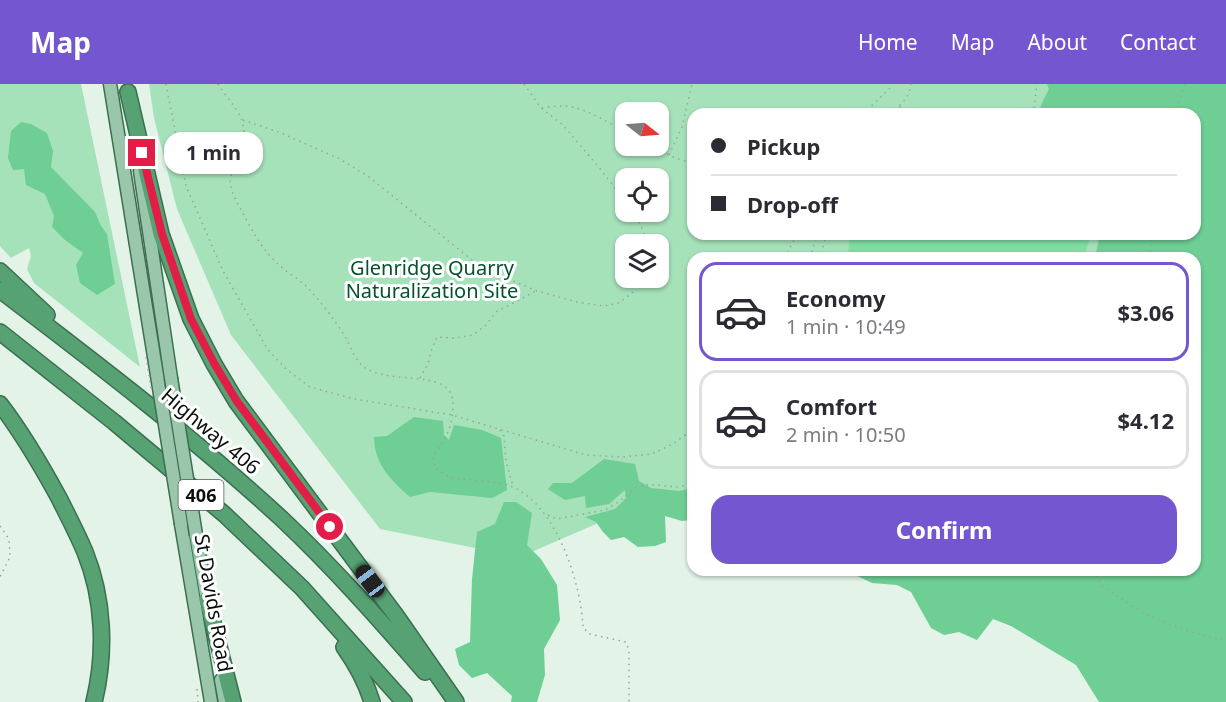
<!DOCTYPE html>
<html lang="en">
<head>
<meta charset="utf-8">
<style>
	:root { --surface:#fff; --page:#f7f7f7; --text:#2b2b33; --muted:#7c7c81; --line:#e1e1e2; --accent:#7456d0 }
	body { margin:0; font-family:"Noto Sans",sans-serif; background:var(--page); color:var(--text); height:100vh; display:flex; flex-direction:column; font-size:22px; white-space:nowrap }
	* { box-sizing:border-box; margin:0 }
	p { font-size:20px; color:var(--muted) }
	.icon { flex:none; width:33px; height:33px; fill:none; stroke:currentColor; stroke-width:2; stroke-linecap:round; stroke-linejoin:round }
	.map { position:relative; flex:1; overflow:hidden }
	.details { position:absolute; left:687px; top:168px; width:514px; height:324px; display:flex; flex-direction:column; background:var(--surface); border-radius:18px; box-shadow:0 2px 4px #0004 }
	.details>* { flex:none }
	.top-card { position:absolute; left:687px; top:24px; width:514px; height:132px; border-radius:18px; box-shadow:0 2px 4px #0004; display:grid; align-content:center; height:132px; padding:0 24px; background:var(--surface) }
	.needle { width:39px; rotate:107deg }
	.tools { position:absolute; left:615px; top:18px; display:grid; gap:12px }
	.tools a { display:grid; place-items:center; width:54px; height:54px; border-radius:12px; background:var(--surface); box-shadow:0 2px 4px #0004; font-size:30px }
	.end { position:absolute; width:27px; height:27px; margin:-14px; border:8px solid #e11d48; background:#fff; box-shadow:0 0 0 3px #fff }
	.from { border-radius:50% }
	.bubble { position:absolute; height:42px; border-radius:18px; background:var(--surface); box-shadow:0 2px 4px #0004; font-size:20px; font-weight:700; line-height:42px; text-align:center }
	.car { position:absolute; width:18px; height:36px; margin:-18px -9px; border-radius:8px; box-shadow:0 0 4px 2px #0007; background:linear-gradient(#222 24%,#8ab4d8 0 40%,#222 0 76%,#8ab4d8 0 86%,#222 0) }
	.top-card b { display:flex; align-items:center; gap:21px; height:57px; font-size:22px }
	.top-card b+b { border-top:2px solid var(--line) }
	.top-card i { width:15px; height:15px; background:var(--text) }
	ul { padding:10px 0 0; list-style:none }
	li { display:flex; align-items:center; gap:18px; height:99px; margin:0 12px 9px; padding:0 12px; border:3px solid var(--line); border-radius:18px }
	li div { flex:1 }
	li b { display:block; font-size:22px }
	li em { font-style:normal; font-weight:700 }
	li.selected { border-color:var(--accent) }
	li>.icon { width:54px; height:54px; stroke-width:1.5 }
	.primary-button { display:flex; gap:12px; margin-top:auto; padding:12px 24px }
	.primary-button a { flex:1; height:69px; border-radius:18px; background:var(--accent); color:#fff; font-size:24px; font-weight:700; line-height:69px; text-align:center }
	header { display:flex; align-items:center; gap:36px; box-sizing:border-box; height:84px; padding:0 30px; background:var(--accent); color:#fff }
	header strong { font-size:28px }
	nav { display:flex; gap:33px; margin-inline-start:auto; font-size:21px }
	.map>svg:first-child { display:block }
	.green { fill:#a5e1b9; fill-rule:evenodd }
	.forest { fill:#6ece93 }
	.water { fill:#7fdfa3 }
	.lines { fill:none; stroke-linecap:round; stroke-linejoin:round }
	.major-casing { stroke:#3b6f4f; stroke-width:15 }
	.highway-casing { stroke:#3b6f4f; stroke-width:18 }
	.path { stroke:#98a49c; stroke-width:1.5; stroke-dasharray:1.5 4.5; stroke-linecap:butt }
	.major { stroke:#9ac7ab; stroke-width:12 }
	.highway { stroke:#56a273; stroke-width:15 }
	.major-bridge-casing { stroke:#3b6f4f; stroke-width:15; stroke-linecap:butt }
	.path-bridge { stroke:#98a49c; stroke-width:1.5; stroke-dasharray:1.5 4.5; stroke-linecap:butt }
	.major-bridge { stroke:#9ac7ab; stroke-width:12 }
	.route { stroke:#e11d48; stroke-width:8 }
	.labels { text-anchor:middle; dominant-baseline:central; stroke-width:6; stroke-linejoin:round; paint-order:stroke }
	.shield { fill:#fff; stroke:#545755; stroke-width:1.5 }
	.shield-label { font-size:18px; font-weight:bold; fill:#0a0f0c }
	.park-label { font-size:20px; fill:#04522d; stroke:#fff }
	.street-label { font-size:20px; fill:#0a0f0c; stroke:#fff }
</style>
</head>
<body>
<header>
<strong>Map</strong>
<nav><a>Home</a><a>Map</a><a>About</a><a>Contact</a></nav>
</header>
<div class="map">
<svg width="1226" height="618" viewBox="0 0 1226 618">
	<rect width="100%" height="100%" fill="#e3f3e8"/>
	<g class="green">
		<polygon points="0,0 81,0 140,283 34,199 27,185 31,172 29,164 11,174 0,162"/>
		<path d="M149,0H1082L1087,30H693V150H1105L1104,174H693V429L649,417L520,473L380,445L231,251L177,125L154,34ZM626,28H658V62H626ZM626,94H658V128H626ZM626,160H658V194H626Z"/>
	</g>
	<g class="forest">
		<polygon points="1047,0 1226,0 1226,618 1099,618 1076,581 1011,542 993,535 977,556 959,548 944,551 931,544 911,508 897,501 872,499 845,486 1196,486 1196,174 1095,174 1100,150 1196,150 1196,30 1039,30 1041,21 1049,5"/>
		<polygon points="21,38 31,40 47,49 53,67 51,83 95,128 101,142 107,150 115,200 97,211 80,199 76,181 83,169 65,156 52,143 54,132 45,110 26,101 24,85 13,86 8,74 11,47"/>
		<path d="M414,333L443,337L444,351L449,356L454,341L482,346L501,354L507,406L492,414L430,408L410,413C390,395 375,381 374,353L387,352Z"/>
		<polygon points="604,375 635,380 639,397 651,404 679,407 693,404 693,439 690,436 682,437 665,432 666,458 655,462 638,463 624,453 611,456 603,448 596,438 585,433 615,425 626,414 625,406 609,420 586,424 585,412 565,416 548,405 553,399 572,399"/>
		<polygon points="504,418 516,418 532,429 527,461 541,475 557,501 560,536 544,565 545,591 537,618 511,618 512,612 487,589 472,594 459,581 455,565 470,558 472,495 477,448 495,440"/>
	</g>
	<polygon class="water" points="850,150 1091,150 1085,170 1085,174 846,174 848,170"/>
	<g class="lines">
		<g class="major-casing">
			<g id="major">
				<polyline points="110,0 160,310"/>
				<polyline points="140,87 171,294"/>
				<polyline points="181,440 211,618"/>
				<polyline points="196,451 208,522"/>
				<polyline points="221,596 225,618"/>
			</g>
		</g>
		<g class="highway-casing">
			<g id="highway">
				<polyline points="128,8 161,150 191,235 214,280 236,317 397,533 456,618"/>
				<polyline points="0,187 47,231"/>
				<path d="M0,206C96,279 193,353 282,435C333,483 379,535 425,588"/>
				<polyline points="0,248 114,338 224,430 302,504 404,618"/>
				<path d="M0,320C23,350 41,381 59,414C68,432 77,449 85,468C104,515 106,569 94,618"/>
				<polyline points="207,515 233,618"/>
				<path d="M344,563C356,580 366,598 372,618"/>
			</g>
		</g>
		<g class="path">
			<polyline points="166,0 186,102 223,187 268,266 286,285 310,303 354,315 452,331 586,371 622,373 652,370 673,360 693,345"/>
			<path d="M218,0C225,11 235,22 241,34C245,43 246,71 241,79C238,83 237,82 234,86C229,92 230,100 232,107C234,113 237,118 240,124C251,144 261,165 278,180C287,189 298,194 307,203C321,218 335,236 346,254C350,262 353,271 359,278C380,306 455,279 453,322C452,345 446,354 433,372L435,384C440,387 445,392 451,393C455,395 460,395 465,395C479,397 496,397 510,402C556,419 581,499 583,543L589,550L626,558L629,567V618"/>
			<polyline points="524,0 541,24 563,41 602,87 626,119"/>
			<polyline points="899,23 913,30"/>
			<path d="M542,24C548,23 555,22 562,22C583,22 607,38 626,48"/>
			<polyline points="863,30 890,4 891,0"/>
			<path d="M891,30C901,20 909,15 911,0"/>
			<polyline points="1033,30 1037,0"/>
			<polyline points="1174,30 1185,0"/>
			<polyline points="243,36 281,49 340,75 369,93 482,184 537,207 577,218 604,222 619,219 633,208 639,194"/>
			<path d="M651,62C664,69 678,77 693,78"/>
			<polyline points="669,71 682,43 692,0"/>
			<path d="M632,128C639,138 646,148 645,160"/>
			<polyline points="785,174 797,150"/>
			<polyline points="811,174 816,150"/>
			<polyline points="818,174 820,172 827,150"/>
			<polyline points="1149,174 1152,150"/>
			<polyline points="420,294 428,280 432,264 437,253 455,254 473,251 486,241 496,228 536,207"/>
			<polyline points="500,346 504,352 506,378 513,402"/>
			<polyline points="548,431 557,435 605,426 620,417 635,404 645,401 657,401 677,403 689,401 693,398"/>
			<polyline points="0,442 9,455 10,473 0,493"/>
			<polyline points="1093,486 1101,501 1143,529 1188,547 1226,557"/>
			<polyline points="197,605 198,618"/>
		</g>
		<use href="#major" class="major"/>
		<use href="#highway" class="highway"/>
		<g class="major-bridge-casing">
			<g id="major-bridge">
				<polyline points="171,294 196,451"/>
				<polyline points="160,310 181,440"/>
			</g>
		</g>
		<polyline class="path-bridge" points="146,273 151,304"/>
		<use href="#major-bridge" class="major-bridge"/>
	</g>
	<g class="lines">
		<polyline class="route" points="142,69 162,150 191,235 214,279 236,316 330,443"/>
	</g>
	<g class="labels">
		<rect class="shield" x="178.5" y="396" width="45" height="30" rx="4.5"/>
		<g class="shield-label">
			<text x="201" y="411">406</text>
		</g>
		<g class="park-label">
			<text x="432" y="183">Glenridge Quarry<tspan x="432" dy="23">Naturalization Site</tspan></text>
		</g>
		<g class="street-label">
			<text transform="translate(211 347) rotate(40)">Highway 406</text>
			<text transform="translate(214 519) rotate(80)">St Davids Road</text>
		</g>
	</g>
</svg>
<div class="tools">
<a><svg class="needle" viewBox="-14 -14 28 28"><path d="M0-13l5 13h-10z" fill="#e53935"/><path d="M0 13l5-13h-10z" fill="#7c7c81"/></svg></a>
<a><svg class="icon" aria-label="locate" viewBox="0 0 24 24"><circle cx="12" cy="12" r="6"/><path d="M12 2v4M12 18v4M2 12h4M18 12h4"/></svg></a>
<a><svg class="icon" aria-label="layers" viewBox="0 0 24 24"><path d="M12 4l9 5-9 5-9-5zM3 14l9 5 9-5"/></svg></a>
</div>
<i class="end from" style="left:330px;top:443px"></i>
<i class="end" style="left:142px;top:69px"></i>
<div class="bubble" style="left:164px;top:48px;width:99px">1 min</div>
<i class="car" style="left:370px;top:497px;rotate:323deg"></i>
<div class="top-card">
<b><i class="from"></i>Pickup</b>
<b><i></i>Drop-off</b>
</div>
<section class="details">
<ul>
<li class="selected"><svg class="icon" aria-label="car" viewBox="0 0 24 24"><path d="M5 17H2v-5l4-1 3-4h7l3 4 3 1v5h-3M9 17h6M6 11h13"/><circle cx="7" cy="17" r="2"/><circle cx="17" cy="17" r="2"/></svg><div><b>Economy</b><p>1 min · 10:49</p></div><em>$3.06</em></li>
<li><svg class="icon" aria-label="car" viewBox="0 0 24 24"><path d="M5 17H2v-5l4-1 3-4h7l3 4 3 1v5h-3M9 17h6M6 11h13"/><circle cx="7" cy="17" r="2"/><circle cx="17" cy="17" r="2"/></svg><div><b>Comfort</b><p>2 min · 10:50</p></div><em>$4.12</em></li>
</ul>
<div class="primary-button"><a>Confirm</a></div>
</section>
</div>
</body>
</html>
